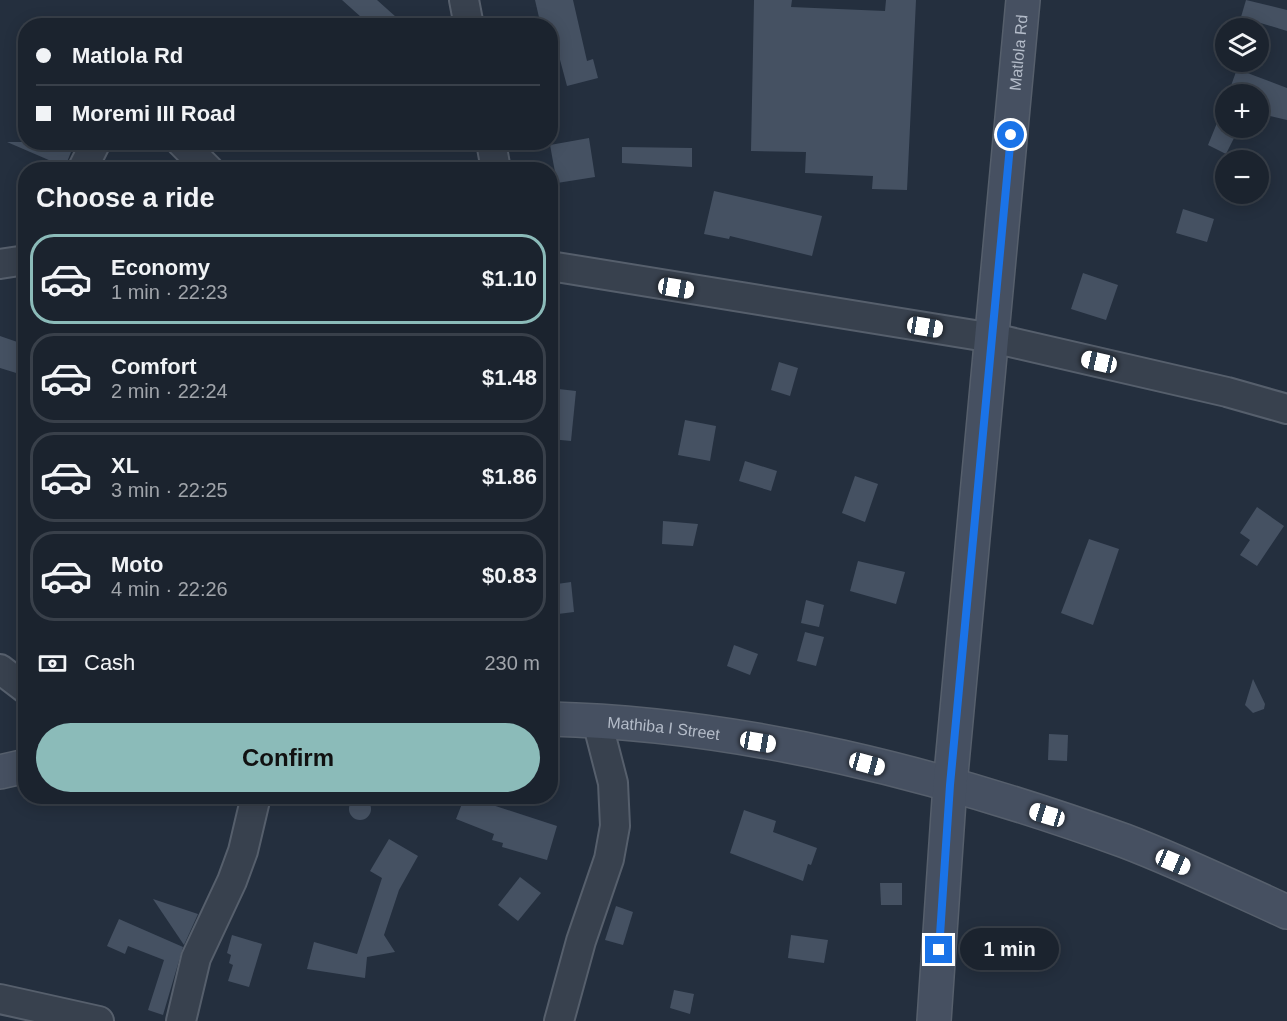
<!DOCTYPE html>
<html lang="en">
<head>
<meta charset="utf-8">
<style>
	:root { --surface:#1b232e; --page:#282f3a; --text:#f1f3f6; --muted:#a0a4aa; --line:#39404a; --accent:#8bbbb9 }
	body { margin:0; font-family:Arial,sans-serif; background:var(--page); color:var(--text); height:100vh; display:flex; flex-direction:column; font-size:22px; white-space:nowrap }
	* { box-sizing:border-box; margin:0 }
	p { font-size:20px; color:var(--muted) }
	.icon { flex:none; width:33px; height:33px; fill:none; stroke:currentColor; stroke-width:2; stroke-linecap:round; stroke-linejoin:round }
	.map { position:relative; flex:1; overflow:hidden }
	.sheet { position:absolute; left:18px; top:162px; width:540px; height:642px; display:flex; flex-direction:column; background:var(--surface); border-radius:24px; box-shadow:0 3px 15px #0003,0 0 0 2px var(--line) }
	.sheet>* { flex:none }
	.guide { position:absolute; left:18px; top:18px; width:540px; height:132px; border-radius:24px; box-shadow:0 3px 15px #0003,0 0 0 2px var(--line); display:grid; align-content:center; height:132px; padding:0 18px; background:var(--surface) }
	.fabs { position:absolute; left:1215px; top:18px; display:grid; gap:12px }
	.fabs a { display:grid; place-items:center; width:54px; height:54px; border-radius:50%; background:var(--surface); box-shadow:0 3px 15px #0003,0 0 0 2px var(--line); font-size:30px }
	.end { position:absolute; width:27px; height:27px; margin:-14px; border:8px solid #1a73e8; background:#fff; box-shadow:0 0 0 3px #fff }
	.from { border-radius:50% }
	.bubble { position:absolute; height:42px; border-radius:21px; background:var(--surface); box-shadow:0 3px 15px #0003,0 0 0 2px var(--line); font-size:20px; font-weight:700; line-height:42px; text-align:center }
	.car { position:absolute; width:18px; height:36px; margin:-18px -9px; border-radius:8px; box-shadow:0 0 4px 2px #0007; background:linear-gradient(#fff 24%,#345 0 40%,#fff 0 76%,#345 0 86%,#fff 0) }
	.guide b { display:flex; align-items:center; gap:21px; height:57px; font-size:22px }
	.guide b+b { border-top:2px solid var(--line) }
	.guide i { width:15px; height:15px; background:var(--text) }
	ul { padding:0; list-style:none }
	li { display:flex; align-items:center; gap:18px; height:90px; margin:0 12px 9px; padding:0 6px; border:3px solid var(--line); border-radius:24px }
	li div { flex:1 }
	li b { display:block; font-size:22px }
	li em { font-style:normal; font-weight:700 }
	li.selected { border-color:var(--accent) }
	li>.icon { width:54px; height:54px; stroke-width:1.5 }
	h2 { padding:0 18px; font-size:27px; line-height:72px }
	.pay { display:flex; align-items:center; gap:15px; height:66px; padding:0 18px; font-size:22px }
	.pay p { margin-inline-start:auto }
	.button { display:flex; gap:12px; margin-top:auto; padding:12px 18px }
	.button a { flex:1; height:69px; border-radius:36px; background:var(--accent); color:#111; font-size:24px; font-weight:700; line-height:69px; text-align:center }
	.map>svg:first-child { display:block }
	.building { fill:#455162 }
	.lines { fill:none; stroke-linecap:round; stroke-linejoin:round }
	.street-casing { stroke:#565f6c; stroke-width:32 }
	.secondary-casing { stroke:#565f6c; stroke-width:36 }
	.street { stroke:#38414e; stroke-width:28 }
	.secondary { stroke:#465061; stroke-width:33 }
	.route { stroke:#1a73e8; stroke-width:8 }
	.labels { text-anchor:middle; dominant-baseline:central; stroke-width:4.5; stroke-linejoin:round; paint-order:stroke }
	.street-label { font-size:16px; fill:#b4bcc9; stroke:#1d2633 }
</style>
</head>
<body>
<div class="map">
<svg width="1287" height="1021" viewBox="0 0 1287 1021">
	<rect width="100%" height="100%" fill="#242f3e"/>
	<g class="building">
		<polygon points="342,0 377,0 406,26 371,26"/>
		<polygon points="535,0 573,0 587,61 593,59 598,78 567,86 551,26 541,26"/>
		<polygon points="754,0 792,0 791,7 885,11 886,0 916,0 907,190 872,189 873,176 805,173 806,152 751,151"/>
		<polygon points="1246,0 1287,10 1287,31 1241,17"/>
		<polygon points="1237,69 1287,88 1287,120 1258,113 1258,88 1256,94 1228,94"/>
		<polygon points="1226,101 1226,128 1239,128 1226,154 1208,145"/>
		<polygon points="589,138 595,177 557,183 550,145"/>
		<polygon points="7,142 75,142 65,167"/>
		<polygon points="622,147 692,148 692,167 622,163"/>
		<polygon points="714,191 822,216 812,256 730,236 729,239 704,234"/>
		<polygon points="1183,209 1214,219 1207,242 1176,233"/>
		<polygon points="1083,273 1118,285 1106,320 1071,309"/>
		<polygon points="0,336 26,345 26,376 0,368"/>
		<polygon points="779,362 798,368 790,396 771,390"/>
		<polygon points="550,388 576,391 571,441 550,439"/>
		<polygon points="685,420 716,426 710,461 678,455"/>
		<polygon points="745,461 777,471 771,491 739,481"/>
		<polygon points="855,476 878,484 865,522 842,513"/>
		<polygon points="1257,507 1284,526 1257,566 1240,555 1250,540 1240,533"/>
		<polygon points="663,521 698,524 693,546 662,544"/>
		<polygon points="1089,539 1119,549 1093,625 1061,613"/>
		<polygon points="858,561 905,572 896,604 850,591"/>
		<polygon points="571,582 574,612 550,615 550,585"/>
		<polygon points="806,600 824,605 819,627 801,623"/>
		<polygon points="805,632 824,637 816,666 797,661"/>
		<polygon points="734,645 758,654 750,675 727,666"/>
		<polygon points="1253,679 1265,704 1264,709 1253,713 1245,705"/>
		<polygon points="1049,734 1068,735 1067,761 1048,760"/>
		<polygon points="465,796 557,826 547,860 502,847 503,843 492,840 494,834 456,819"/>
		<circle cx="360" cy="809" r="11"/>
		<polygon points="744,810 776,821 773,832 817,848 811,865 808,864 803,881 730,853"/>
		<polygon points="389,839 418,856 399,890 384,935 395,952 367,957 365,978 307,969 314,942 357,954 382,878 370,871"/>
		<polygon points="520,877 541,893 518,921 498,905"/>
		<polygon points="880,883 902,883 902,905 881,905"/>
		<polygon points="153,899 198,914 184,945"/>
		<polygon points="616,906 633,912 623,945 605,940"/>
		<polygon points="119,919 183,947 163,1015 148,1010 164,960 128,946 125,954 107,946"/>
		<polygon points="232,935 262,944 249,987 228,981 233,965 229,963 231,955 227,953"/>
		<polygon points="791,935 828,940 824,963 788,958"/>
		<polygon points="674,990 694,994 690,1014 670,1008"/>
	</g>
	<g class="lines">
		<g class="street-casing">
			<g id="street">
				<polyline points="464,0 469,26"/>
				<polyline points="181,142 209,170"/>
				<polyline points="491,142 496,170"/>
				<polyline points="82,170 96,142"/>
				<polyline points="0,264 26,260"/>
				<polyline points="550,266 993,338 1227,392 1287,409"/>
				<polyline points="0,669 26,689"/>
				<polyline points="0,999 99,1021"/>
				<polyline points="181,1021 196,958 232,881 243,851 256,796"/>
				<polyline points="559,1021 581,941 609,859 615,826 613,783 597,721"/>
			</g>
		</g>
		<g class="secondary-casing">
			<g id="secondary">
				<path id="s1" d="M550,719C746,724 942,775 1125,841C1180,862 1234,888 1287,912"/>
				<polyline points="0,772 26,766"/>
				<path id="s2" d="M934,1021L950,785L1023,0"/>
			</g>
		</g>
		<use href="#street" class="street"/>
		<use href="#secondary" class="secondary"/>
	</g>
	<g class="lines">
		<polyline class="route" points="939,950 950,785 1011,135"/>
	</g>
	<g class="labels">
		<g class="street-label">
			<text stroke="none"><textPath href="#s2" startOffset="972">Matlola Rd</textPath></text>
			<text stroke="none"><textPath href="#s1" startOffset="114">Mathiba I Street</textPath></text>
		</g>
	</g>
</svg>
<div class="fabs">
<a><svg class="icon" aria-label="layers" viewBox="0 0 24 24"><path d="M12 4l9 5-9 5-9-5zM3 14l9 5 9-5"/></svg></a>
<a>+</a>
<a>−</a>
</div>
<i class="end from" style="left:1011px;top:135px"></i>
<i class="end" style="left:939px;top:950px"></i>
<div class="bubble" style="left:960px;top:928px;width:99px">1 min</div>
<i class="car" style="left:676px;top:288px;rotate:99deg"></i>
<i class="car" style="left:925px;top:327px;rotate:99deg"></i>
<i class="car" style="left:1099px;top:362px;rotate:283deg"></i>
<i class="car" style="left:758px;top:742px;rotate:100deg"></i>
<i class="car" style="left:867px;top:764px;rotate:105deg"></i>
<i class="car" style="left:1047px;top:815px;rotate:287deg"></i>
<i class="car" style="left:1173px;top:862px;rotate:113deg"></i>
<div class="guide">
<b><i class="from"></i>Matlola Rd</b>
<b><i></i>Moremi III Road</b>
</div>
<section class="sheet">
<h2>Choose a ride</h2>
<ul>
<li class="selected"><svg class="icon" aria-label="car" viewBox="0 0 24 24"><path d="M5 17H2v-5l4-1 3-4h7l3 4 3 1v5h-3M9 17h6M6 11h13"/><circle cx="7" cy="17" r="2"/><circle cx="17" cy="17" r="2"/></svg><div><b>Economy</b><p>1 min · 22:23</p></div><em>$1.10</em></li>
<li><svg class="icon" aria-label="car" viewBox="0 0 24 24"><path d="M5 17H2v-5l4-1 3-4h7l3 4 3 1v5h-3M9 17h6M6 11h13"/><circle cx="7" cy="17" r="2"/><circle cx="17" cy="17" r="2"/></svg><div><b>Comfort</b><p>2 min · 22:24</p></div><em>$1.48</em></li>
<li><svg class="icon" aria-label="car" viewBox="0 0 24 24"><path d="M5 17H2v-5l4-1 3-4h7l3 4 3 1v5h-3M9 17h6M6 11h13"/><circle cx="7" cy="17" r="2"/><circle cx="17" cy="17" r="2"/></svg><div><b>XL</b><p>3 min · 22:25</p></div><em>$1.86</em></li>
<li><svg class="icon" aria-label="car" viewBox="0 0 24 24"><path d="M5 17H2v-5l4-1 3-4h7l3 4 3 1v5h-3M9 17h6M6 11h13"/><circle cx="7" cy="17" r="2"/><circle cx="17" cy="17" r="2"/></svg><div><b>Moto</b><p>4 min · 22:26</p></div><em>$0.83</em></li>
</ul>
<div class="pay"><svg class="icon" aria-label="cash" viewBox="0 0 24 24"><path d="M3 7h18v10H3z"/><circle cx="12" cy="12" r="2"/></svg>Cash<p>230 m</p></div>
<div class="button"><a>Confirm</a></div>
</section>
</div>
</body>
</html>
